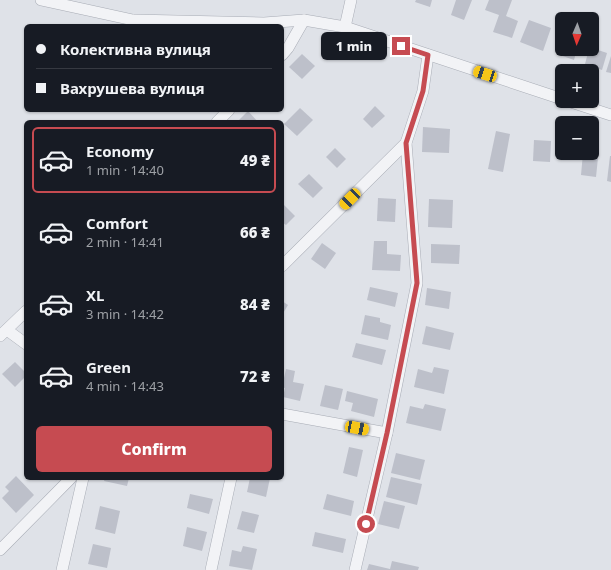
<!DOCTYPE html>
<html lang="en">
<head>
<meta charset="utf-8">
<style>
	:root { --surface:#171b24; --page:#242831; --text:#f1f3f6; --muted:#9ea1a6; --line:#363941; --accent:#c64b51 }
	body { margin:0; font-family:"Noto Sans",sans-serif; background:var(--page); color:var(--text); height:100vh; display:flex; flex-direction:column; font-size:15px; white-space:nowrap }
	* { box-sizing:border-box; margin:0 }
	p { font-size:13px; color:var(--muted) }
	.icon { flex:none; width:22px; height:22px; fill:none; stroke:currentColor; stroke-width:2; stroke-linecap:round; stroke-linejoin:round }
	.map { position:relative; flex:1; overflow:hidden }
	.side { position:absolute; left:24px; top:120px; width:260px; height:360px; display:flex; flex-direction:column; background:var(--surface); border-radius:6px; box-shadow:0 1px 3px #0004 }
	.side>* { flex:none }
	.top-card { position:absolute; left:24px; top:24px; width:260px; height:88px; border-radius:6px; box-shadow:0 1px 3px #0004; display:grid; align-content:center; height:88px; padding:0 12px; background:var(--surface) }
	.needle { width:26px; rotate:182deg }
	.buttons { position:absolute; left:555px; top:12px; display:grid; gap:8px }
	.buttons a { display:grid; place-items:center; width:44px; height:44px; border-radius:6px; background:var(--surface); box-shadow:0 1px 3px #0004; font-size:20px }
	.end { position:absolute; width:18px; height:18px; margin:-9px; border:5px solid #c64b51; background:#fff; box-shadow:0 0 0 2px #fff }
	.from { border-radius:50% }
	.bubble { position:absolute; height:28px; border-radius:6px; background:var(--surface); box-shadow:0 1px 3px #0004; font-size:13px; font-weight:800; line-height:28px; text-align:center }
	.car { position:absolute; width:12px; height:24px; margin:-12px -6px; border-radius:5px; box-shadow:0 0 3px 1px #0007; background:linear-gradient(#f5c518 24%,#345 0 40%,#f5c518 0 76%,#345 0 86%,#f5c518 0) }
	.top-card b { display:flex; align-items:center; gap:14px; height:38px; font-size:15px }
	.top-card b+b { border-top:1px solid var(--line) }
	.top-card i { width:10px; height:10px; background:var(--text) }
	ul { padding:7px 0 0; list-style:none }
	li { display:flex; align-items:center; gap:12px; height:66px; margin:0 8px 6px; padding:0 4px; border:2px solid transparent; border-radius:6px }
	li div { flex:1 }
	li b { display:block; font-size:15px }
	li em { font-style:normal; font-weight:800 }
	li.active { border-color:var(--accent) }
	li>.icon { width:36px; height:36px; stroke-width:1.5 }
	.cta { display:flex; gap:8px; margin-top:auto; padding:8px 12px }
	.cta a { flex:1; height:46px; border-radius:6px; background:var(--accent); color:#fff; font-size:16px; font-weight:800; line-height:46px; text-align:center }
	.map>svg:first-child { display:block }
	.building { fill:#bdc0ca }
	.lines { fill:none; stroke-linecap:round; stroke-linejoin:round }
	.minor-casing { stroke:#a8acb5; stroke-width:12 }
	.minor { stroke:#f2f3f6; stroke-width:11 }
	.route { stroke:#c64b51; stroke-width:5 }
</style>
</head>
<body>
<div class="map">
<svg width="611" height="570" viewBox="0 0 611 570">
	<rect width="100%" height="100%" fill="#dfe2e8"/>
	<g class="building">
		<polygon points="416,0 432,0 430,7 415,2"/>
		<polygon points="456,0 472,0 464,20 451,15"/>
		<polygon points="489,0 512,0 506,16 518,21 512,38 493,32 499,15 485,10"/>
		<polygon points="529,20 551,28 543,51 520,42"/>
		<polygon points="592,48 607,53 602,70 585,64 589,49"/>
		<polygon points="562,49 577,49 574,60 560,55"/>
		<polygon points="302,54 315,66 302,79 289,67"/>
		<polygon points="611,56 611,73 606,72"/>
		<polygon points="375,106 385,116 372,128 363,119"/>
		<polygon points="300,108 313,120 297,136 284,124"/>
		<polygon points="248,111 258,122 237,122"/>
		<polygon points="423,127 450,129 449,153 422,152"/>
		<polygon points="496,131 510,134 503,172 488,169"/>
		<polygon points="534,140 551,141 550,162 533,161"/>
		<polygon points="335,148 346,159 337,168 326,157"/>
		<polygon points="592,148 599,148 596,177 581,175 583,153 592,153"/>
		<polygon points="610,156 611,156 611,182 607,181"/>
		<polygon points="309,174 323,188 313,198 298,184"/>
		<polygon points="378,198 396,199 395,222 377,221"/>
		<polygon points="429,199 453,200 452,228 428,227"/>
		<polygon points="283,204 295,216 286,225 282,222 282,206"/>
		<polygon points="374,241 387,241 387,254 401,255 400,271 372,270"/>
		<polygon points="322,243 336,253 325,269 311,259"/>
		<polygon points="431,244 460,245 459,264 431,263"/>
		<polygon points="370,287 398,293 395,307 367,300"/>
		<polygon points="427,288 451,292 449,309 425,305"/>
		<polygon points="282,301 288,305 282,315"/>
		<polygon points="365,315 380,318 380,322 391,325 388,340 361,334"/>
		<polygon points="426,326 454,333 450,350 422,344"/>
		<polygon points="356,343 386,350 382,365 352,357"/>
		<polygon points="15,362 26,373 26,376 15,387 2,374"/>
		<polygon points="434,367 449,370 444,394 414,387 418,369 432,373"/>
		<polygon points="286,369 295,371 293,382 304,384 300,401 283,397 285,388 282,387"/>
		<polygon points="325,385 343,389 338,410 320,406"/>
		<polygon points="347,391 378,399 374,417 351,411 353,403 345,401"/>
		<polygon points="425,404 446,409 441,431 406,423 410,406 423,409"/>
		<polygon points="349,447 363,450 357,477 343,473"/>
		<polygon points="396,453 425,460 420,480 391,473"/>
		<polygon points="16,476 34,495 16,513 2,498 9,491 5,487"/>
		<polygon points="391,477 422,484 417,505 386,497"/>
		<polygon points="105,478 129,478 127,486 104,481"/>
		<polygon points="250,478 270,478 266,497 247,492"/>
		<polygon points="190,494 213,499 209,514 187,508"/>
		<polygon points="327,494 354,501 351,516 323,509"/>
		<polygon points="384,501 405,506 399,529 378,524"/>
		<polygon points="100,506 120,511 115,534 95,529"/>
		<polygon points="242,511 259,515 254,533 237,529"/>
		<polygon points="187,527 207,532 202,551 183,546"/>
		<polygon points="315,532 346,539 343,553 312,546"/>
		<polygon points="93,544 111,548 107,568 88,564"/>
		<polygon points="243,546 257,549 252,570 229,566 232,550 241,552"/>
		<polygon points="392,561 419,567 418,570 367,570 369,564 390,569"/>
	</g>
	<g class="lines">
		<g class="minor-casing">
			<g id="minor">
				<polyline points="41,0 133,20 264,23 304,20 345,27 562,99"/>
				<polyline points="345,27 351,0"/>
				<polyline points="282,55 288,48 304,20"/>
				<polyline points="568,101 611,115"/>
				<polyline points="217,122 229,110"/>
				<polyline points="282,266 406,143"/>
				<polyline points="7,330 26,344"/>
				<polyline points="0,336 26,311"/>
				<polyline points="282,414 387,433"/>
				<polyline points="0,550 71,478"/>
				<polyline points="62,570 83,478"/>
				<polyline points="211,570 231,478"/>
				<polyline points="355,570 387,433 417,283 406,143 423,91 428,55"/>
			</g>
		</g>
		<use href="#minor" class="minor"/>
	</g>
	<g class="lines">
		<polyline class="route" points="366,524 387,433 417,283 406,143 423,91 428,55 401,46"/>
	</g>
</svg>
<div class="buttons">
<a><svg class="needle" viewBox="-14 -14 28 28"><path d="M0-13l5 13h-10z" fill="#e53935"/><path d="M0 13l5-13h-10z" fill="#9ea1a6"/></svg></a>
<a>+</a>
<a>−</a>
</div>
<i class="end from" style="left:366px;top:524px"></i>
<i class="end" style="left:401px;top:46px"></i>
<div class="bubble" style="left:321px;top:32px;width:66px">1 min</div>
<i class="car" style="left:485px;top:74px;rotate:288deg"></i>
<i class="car" style="left:350px;top:199px;rotate:225deg"></i>
<i class="car" style="left:357px;top:428px;rotate:101deg"></i>
<div class="top-card">
<b><i class="from"></i>Колективна вулиця</b>
<b><i></i>Вахрушева вулиця</b>
</div>
<section class="side">
<ul>
<li class="active"><svg class="icon" aria-label="car" viewBox="0 0 24 24"><path d="M5 17H2v-5l4-1 3-4h7l3 4 3 1v5h-3M9 17h6M6 11h13"/><circle cx="7" cy="17" r="2"/><circle cx="17" cy="17" r="2"/></svg><div><b>Economy</b><p>1 min · 14:40</p></div><em>49 ₴</em></li>
<li><svg class="icon" aria-label="car" viewBox="0 0 24 24"><path d="M5 17H2v-5l4-1 3-4h7l3 4 3 1v5h-3M9 17h6M6 11h13"/><circle cx="7" cy="17" r="2"/><circle cx="17" cy="17" r="2"/></svg><div><b>Comfort</b><p>2 min · 14:41</p></div><em>66 ₴</em></li>
<li><svg class="icon" aria-label="car" viewBox="0 0 24 24"><path d="M5 17H2v-5l4-1 3-4h7l3 4 3 1v5h-3M9 17h6M6 11h13"/><circle cx="7" cy="17" r="2"/><circle cx="17" cy="17" r="2"/></svg><div><b>XL</b><p>3 min · 14:42</p></div><em>84 ₴</em></li>
<li><svg class="icon" aria-label="car" viewBox="0 0 24 24"><path d="M5 17H2v-5l4-1 3-4h7l3 4 3 1v5h-3M9 17h6M6 11h13"/><circle cx="7" cy="17" r="2"/><circle cx="17" cy="17" r="2"/></svg><div><b>Green</b><p>4 min · 14:43</p></div><em>72 ₴</em></li>
</ul>
<div class="cta"><a>Confirm</a></div>
</section>
</div>
</body>
</html>
